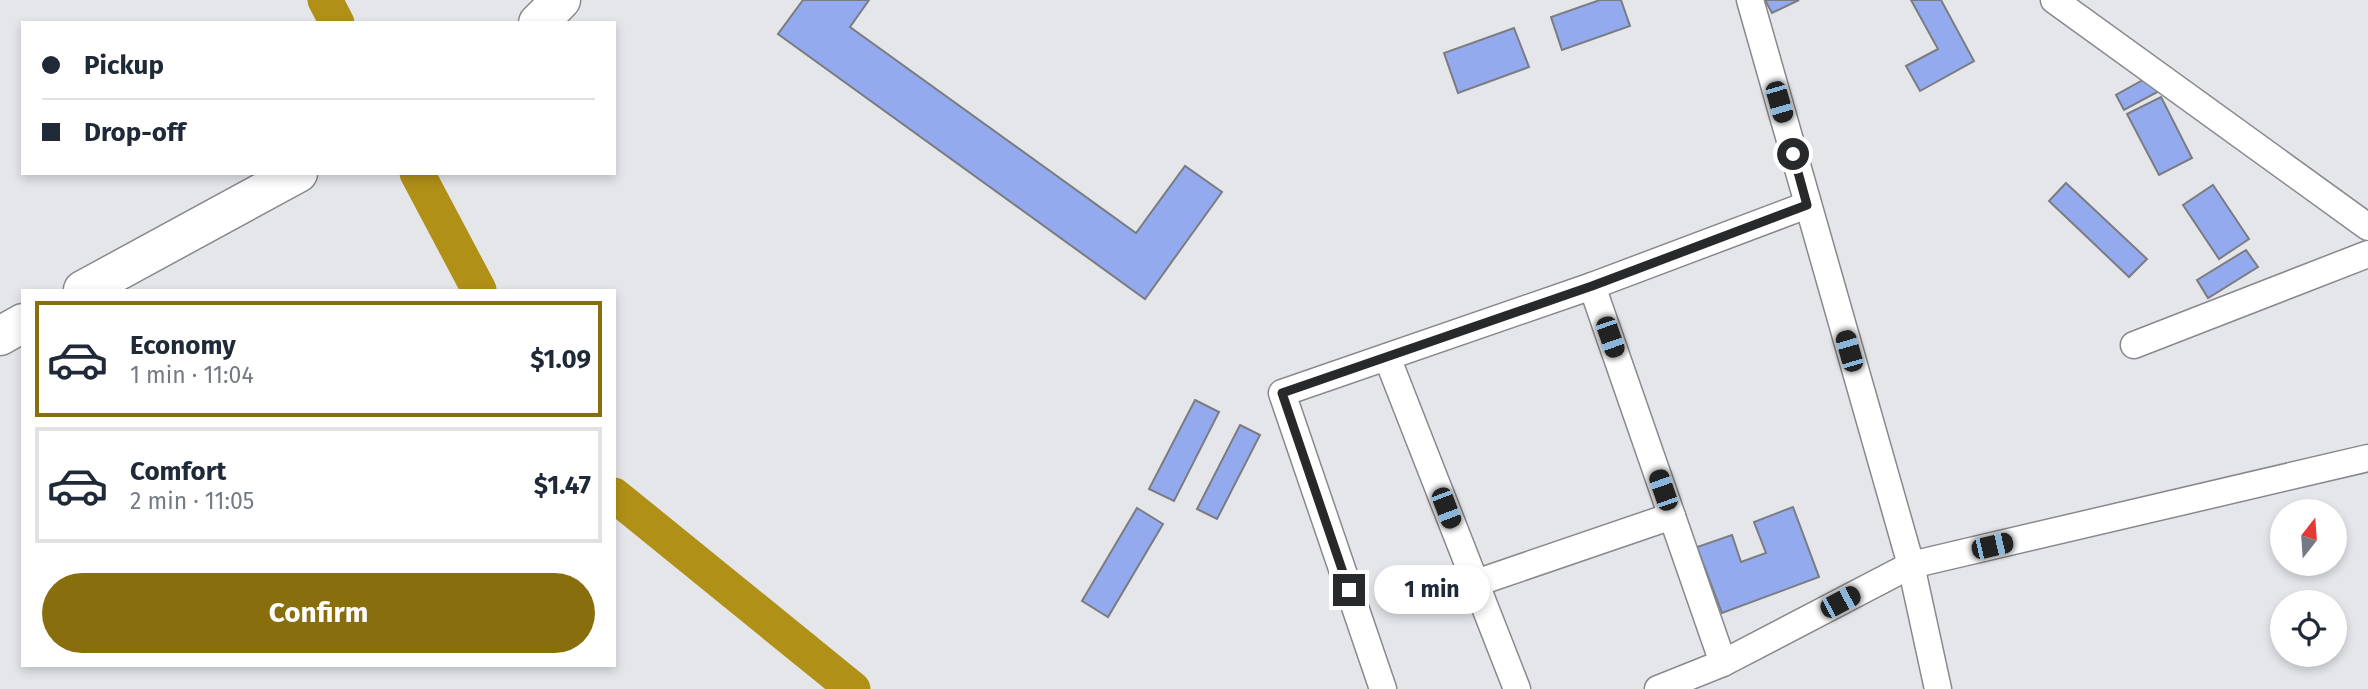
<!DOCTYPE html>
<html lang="en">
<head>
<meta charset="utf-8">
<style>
	:root { --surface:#fff; --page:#f6f6f7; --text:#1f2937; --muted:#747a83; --line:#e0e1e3; --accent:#896e0e }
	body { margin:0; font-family:"Fira Sans",sans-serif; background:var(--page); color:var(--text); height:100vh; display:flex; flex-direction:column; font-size:26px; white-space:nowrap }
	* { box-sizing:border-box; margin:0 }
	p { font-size:23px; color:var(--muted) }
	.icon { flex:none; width:38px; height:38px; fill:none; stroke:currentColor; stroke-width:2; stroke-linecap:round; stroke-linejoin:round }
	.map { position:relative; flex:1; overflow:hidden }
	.details { position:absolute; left:21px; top:289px; width:595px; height:378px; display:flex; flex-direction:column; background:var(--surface); border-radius:0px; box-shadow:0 4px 10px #0003 }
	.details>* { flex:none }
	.hud { position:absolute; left:21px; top:21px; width:595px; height:154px; border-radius:0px; box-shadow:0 4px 10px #0003; display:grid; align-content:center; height:154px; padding:0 21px; background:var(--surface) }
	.needle { width:46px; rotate:17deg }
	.controls { position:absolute; left:2270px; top:499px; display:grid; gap:14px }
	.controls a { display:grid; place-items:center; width:77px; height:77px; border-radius:50%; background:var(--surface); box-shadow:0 4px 10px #0003; font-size:35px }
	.end { position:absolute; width:32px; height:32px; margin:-16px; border:9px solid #28292a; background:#fff; box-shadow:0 0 0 4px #fff }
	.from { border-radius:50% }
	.bubble { position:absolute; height:49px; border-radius:24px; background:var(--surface); box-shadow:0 4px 10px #0003; font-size:23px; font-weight:700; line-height:49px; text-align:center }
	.car { position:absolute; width:21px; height:42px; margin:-21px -10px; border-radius:9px; box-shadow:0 0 5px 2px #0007; background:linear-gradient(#222 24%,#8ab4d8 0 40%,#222 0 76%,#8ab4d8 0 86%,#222 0) }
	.hud b { display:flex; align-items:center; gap:24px; height:66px; font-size:26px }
	.hud b+b { border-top:2px solid var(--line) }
	.hud i { width:18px; height:18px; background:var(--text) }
	ul { padding:12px 0 0; list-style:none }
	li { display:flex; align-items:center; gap:21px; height:116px; margin:0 14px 10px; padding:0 7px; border:4px solid var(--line); border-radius:0px }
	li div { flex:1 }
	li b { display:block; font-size:26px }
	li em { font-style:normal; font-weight:700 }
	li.selected { border-color:var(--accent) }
	li>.icon { width:63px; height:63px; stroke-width:1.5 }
	.button { display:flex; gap:14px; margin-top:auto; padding:14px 21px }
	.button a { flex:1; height:80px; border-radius:42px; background:var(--accent); color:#fff; font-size:28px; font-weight:700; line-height:80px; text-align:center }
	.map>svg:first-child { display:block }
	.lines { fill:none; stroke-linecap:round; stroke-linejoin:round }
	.canal { stroke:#b19018; stroke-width:35 }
	.building { fill:#94aaef; stroke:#7b7c80; stroke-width:2 }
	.minor-casing { stroke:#88898d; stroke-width:29 }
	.primary-casing { stroke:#88898d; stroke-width:41 }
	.minor { stroke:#fff; stroke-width:26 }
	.primary { stroke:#fff; stroke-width:38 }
	.route { stroke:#28292a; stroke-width:9 }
</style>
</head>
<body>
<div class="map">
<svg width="2368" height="689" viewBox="0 0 2368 689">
	<rect width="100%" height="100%" fill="#e4e6ea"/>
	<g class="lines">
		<g class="canal">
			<polyline points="325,0 337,23"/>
			<polyline points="417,173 479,290"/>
			<polyline points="614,495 853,689"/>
		</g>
	</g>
	<g class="building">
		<polygon points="803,0 869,0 850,27 1136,233 1185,166 1222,192 1145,299 778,34"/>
		<polygon points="1600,0 1621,0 1630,26 1562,50 1551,17"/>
		<polygon points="1765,0 1799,0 1772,13"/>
		<polygon points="1911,0 1941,0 1974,61 1920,91 1906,66 1938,49"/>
		<polygon points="1514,28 1529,67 1458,93 1444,53"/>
		<polygon points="2150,76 2159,91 2124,110 2116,95"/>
		<polygon points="2161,97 2192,158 2159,175 2127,114"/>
		<polygon points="2066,183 2147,259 2129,277 2049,201"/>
		<polygon points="2213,185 2249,239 2219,259 2183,205"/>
		<polygon points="2246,250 2258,267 2208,298 2197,280"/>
		<polygon points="1195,400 1219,412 1174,501 1149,489"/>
		<polygon points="1240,425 1260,435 1217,519 1197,509"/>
		<polygon points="1793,507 1819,577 1722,613 1697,547 1732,535 1741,562 1766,553 1754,522"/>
		<polygon points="1137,508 1163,524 1108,617 1082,601"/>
	</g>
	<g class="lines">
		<g class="minor-casing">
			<g id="minor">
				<polyline points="1750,0 1911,565 1938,689"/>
				<polyline points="2054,0 2368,227"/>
				<polyline points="1592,286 1723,663"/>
				<polyline points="2134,345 2368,254"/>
				<polyline points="1387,357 1517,689"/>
				<polyline points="1476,583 1672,516"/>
				<polyline points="1383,689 1282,393 1592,286 1807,205"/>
				<polyline points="1658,689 1723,663 1911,565 2368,458"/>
			</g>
		</g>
		<g class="primary-casing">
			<g id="primary">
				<polyline points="538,23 561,0"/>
				<polyline points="83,290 298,173"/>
				<polyline points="0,336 23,323"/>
			</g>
		</g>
		<use href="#minor" class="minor"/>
		<use href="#primary" class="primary"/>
	</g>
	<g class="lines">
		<polyline class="route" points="1349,590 1282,393 1592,286 1807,205 1793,154"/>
	</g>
</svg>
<div class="controls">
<a><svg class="needle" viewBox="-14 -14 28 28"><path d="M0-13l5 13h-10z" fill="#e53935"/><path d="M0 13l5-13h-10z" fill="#747a83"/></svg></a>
<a><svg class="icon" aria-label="locate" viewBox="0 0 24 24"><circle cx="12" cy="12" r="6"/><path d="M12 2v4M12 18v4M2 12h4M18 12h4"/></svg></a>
</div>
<i class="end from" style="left:1793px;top:154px"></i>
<i class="end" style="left:1349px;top:590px"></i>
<div class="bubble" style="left:1374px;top:565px;width:116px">1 min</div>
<i class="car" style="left:1779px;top:102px;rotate:164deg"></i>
<i class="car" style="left:1610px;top:337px;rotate:161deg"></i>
<i class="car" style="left:1849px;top:351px;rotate:344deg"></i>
<i class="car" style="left:1663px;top:490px;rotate:341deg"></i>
<i class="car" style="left:1446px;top:508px;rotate:159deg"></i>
<i class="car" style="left:1992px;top:546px;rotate:77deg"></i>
<i class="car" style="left:1840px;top:602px;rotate:62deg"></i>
<div class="hud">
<b><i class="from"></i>Pickup</b>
<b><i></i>Drop-off</b>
</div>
<section class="details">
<ul>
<li class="selected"><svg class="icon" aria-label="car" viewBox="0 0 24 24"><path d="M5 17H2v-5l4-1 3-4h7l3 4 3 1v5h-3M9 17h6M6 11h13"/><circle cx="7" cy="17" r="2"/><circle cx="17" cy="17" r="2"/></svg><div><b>Economy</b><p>1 min · 11:04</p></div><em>$1.09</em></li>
<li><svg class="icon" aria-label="car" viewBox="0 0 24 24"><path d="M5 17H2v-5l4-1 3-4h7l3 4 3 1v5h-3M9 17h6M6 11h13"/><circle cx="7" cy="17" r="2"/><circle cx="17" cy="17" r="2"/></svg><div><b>Comfort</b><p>2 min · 11:05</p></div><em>$1.47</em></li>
</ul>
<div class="button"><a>Confirm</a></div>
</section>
</div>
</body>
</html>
